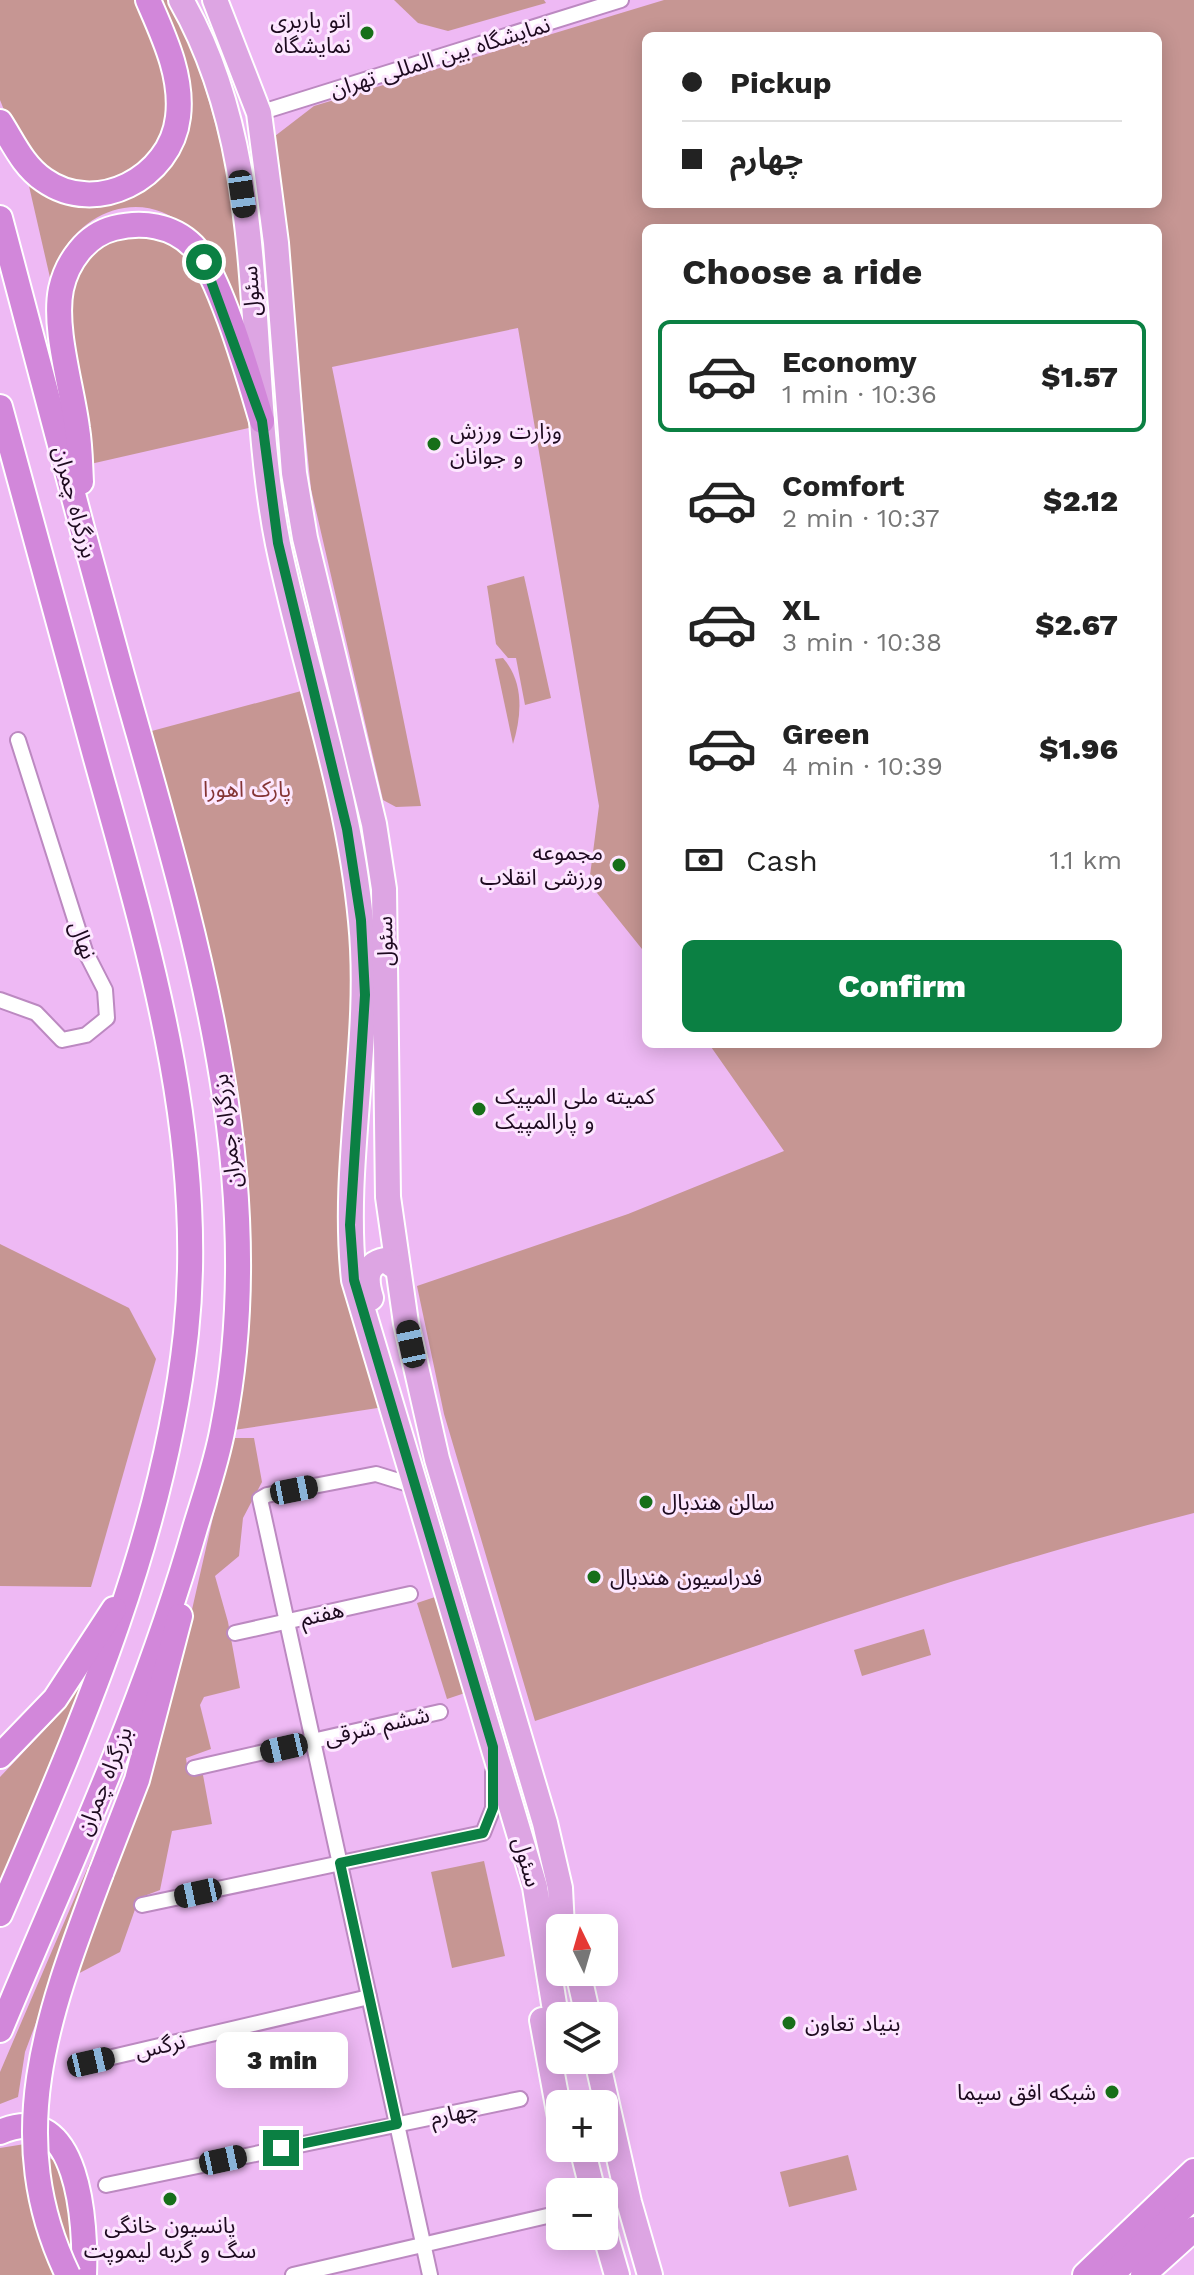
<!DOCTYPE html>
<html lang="en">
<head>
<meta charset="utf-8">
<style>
	:root { --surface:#fff; --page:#f2f2f2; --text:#222; --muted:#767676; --line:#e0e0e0; --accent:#0b8043 }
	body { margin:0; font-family:"Work Sans","Noto Sans Arabic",sans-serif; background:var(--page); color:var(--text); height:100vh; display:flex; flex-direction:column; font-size:30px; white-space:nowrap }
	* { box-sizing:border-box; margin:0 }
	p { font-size:26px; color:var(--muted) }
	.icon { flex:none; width:44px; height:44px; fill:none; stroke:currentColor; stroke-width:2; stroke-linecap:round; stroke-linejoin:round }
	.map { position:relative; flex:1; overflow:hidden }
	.panel { position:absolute; left:642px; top:224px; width:520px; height:824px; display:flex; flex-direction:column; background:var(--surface); border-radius:12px; box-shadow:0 4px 20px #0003 }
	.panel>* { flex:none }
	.hud { position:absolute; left:642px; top:32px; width:520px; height:176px; border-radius:12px; box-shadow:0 4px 20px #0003; display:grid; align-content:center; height:176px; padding:0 40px; background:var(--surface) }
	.needle { width:52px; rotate:355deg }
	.controls { position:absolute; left:546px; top:1914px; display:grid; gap:16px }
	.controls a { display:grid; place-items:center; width:72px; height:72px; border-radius:12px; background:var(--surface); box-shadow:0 4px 20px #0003; font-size:40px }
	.end { position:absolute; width:36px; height:36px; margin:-18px; border:10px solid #0b8043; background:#fff; box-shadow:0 0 0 4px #fff }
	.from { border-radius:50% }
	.bubble { position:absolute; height:56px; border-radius:12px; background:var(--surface); box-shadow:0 4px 20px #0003; font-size:26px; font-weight:800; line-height:56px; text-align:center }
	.car { position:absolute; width:24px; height:48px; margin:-24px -12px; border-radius:10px; box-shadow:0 0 6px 2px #0007; background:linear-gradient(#222 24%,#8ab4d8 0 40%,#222 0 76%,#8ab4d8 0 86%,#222 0) }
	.hud b { display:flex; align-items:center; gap:28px; height:76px; font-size:30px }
	.hud b+b { border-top:2px solid var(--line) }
	.hud i { width:20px; height:20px; background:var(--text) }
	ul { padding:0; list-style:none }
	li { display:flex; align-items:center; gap:24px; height:112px; margin:0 16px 12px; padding:0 24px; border:4px solid transparent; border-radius:12px }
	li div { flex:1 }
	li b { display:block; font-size:30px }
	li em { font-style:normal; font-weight:800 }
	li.on { border-color:var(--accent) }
	li>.icon { width:72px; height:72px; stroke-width:1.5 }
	h2 { padding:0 40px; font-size:36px; line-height:96px }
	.pay { display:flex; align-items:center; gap:20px; height:88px; padding:0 40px; font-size:30px }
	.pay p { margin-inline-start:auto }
	.cta { display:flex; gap:16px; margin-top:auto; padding:16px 40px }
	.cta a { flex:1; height:92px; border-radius:12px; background:var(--accent); color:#fff; font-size:32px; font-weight:800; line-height:92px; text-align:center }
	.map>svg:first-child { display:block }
	.green { fill:#c69693; fill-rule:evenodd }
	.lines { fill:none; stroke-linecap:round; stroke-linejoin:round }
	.minor-casing { stroke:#bc89c1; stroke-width:18 }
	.primary-casing { stroke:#fff; stroke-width:28 }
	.trunk-casing { stroke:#fff; stroke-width:28 }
	.minor { stroke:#fff; stroke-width:14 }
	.primary { stroke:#dda5e3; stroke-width:24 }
	.trunk { stroke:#d287da; stroke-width:24 }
	.trunk-bridge-casing { stroke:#fff; stroke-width:28; stroke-linecap:butt }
	.trunk-bridge { stroke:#d287da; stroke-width:24 }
	.route { stroke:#0b8043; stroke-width:10 }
	.poi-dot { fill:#176f19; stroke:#fde7ff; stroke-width:3 }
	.labels { text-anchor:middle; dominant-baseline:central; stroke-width:6; stroke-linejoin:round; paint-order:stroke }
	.poi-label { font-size:22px; fill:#1d0a1f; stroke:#fde7ff; text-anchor:start }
	.street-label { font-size:22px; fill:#1d0a1f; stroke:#fde7ff }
	.park-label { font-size:22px; fill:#853535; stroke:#fde7ff }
</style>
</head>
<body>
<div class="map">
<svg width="1194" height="2275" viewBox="0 0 1194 2275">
	<rect width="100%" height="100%" fill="#eeb9f4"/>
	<g class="green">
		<polygon points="0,0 139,0 155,35 171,110 151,159 100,188 45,173 10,125 0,100"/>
		<path d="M157,0H171C208,82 229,162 238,252C240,274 247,299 242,319C227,296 207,246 188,229C136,180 63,220 51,282L26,173L77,201L177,148Z"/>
		<polygon points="394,0 544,0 546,3 448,31 418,23"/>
		<path d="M664,0H1194V1513C971,1569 754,1647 535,1721L444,1414L417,1286L628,1214L784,1151L709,1044H1158V228H646V954L589,883L599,806L518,328L332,367L421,806L396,807L383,800L311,489L275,136L314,106ZM646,36H1158V204H646Z"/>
		<path d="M118,233C131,234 150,231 162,235C212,255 237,377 253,427L86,465L65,297L82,258Z"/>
		<polygon points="524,576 551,698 525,705 516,658 508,658 496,644 487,586"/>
		<path d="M503,658C524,682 522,715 513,744L495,659Z"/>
		<polygon points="305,690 346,870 352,938 349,1300 367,1365 384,1407 234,1430 247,1213 148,732"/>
		<polygon points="0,1244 129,1308 156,1359 91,1587 0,1586"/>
		<polygon points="231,1438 254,1438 262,1482 243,1518 239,1556 215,1576 228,1622 240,1688 204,1697 200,1705 211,1749 186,1758 188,1773 203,1775 212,1824 172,1831 160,1890 139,1898 120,1952 68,1979 176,1680"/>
		<polygon points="435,1597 465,1693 447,1699 417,1603"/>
		<polygon points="924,1629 931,1655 862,1676 854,1650"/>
		<polygon points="90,1672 0,1884 0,1777 54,1720"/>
		<polygon points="142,1741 25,2052 18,2097 0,2104 0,2072"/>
		<polygon points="484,1861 505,1956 452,1968 431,1872"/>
		<polygon points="25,2144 60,2164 70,2192 75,2275 0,2275 0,2148"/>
		<polygon points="848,2155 857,2190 789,2207 780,2172"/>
	</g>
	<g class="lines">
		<g class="minor-casing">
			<g id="minor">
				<polyline points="259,113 621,0"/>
				<polyline points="0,1000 36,1013 62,1040 86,1035 107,1018 105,990 85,951 18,740"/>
				<polyline points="415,1486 376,1474 267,1495 260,1499 430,2275"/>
				<polyline points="235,1633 410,1594"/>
				<polyline points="194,1768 440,1712"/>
				<polyline points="142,1905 483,1833 493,1808 493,1772"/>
				<polyline points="91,2062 369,1997"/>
				<polyline points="106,2185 520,2099"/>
				<polyline points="293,2275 560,2213"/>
			</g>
		</g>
		<g class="primary-casing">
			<g id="primary">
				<path d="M181,0C275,164 242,365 278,544C304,669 349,792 361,921C373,1041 341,1161 354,1280L535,1887L560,2041"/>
				<polyline points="215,0 259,113 276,243 294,473 305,538 374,824 384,889 388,1197 406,1323 437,1459 545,1823 560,1888 562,1928"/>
				<path d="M371,1298C366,1281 364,1264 385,1260L398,1269"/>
				<polyline points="578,1972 588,2016"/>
				<polyline points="542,2020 560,2117"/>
				<polyline points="597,2060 629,2202 650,2275"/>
				<polyline points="582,2148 593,2192"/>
				<polyline points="604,2230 617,2275"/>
			</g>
		</g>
		<g class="trunk-casing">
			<g id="trunk">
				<path d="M0,122C13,142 23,166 44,180C96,217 171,178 178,117C183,76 164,37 148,0"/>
				<path d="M0,218C40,370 80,523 122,675C190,918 273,1173 223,1427C217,1461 205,1495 195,1528C146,1701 69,1864 0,2030"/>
				<path d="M0,407C32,523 63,639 95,755C147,943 207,1136 186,1333C164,1538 81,1726 0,1914"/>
				<path d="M81,482C80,464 80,446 77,428C72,388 53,328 61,289C67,262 86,235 114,228C142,221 172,225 193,246C220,274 250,381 262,421"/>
				<polyline points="0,1756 55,1699 114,1609"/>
				<polyline points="101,1873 137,1780 180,1616"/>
				<path d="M0,2132C80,2097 86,2226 84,2275"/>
				<polyline points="1085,2275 1194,2171"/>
				<polyline points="1111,2275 1194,2197"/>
				<polyline points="1143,2275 1194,2229"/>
			</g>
		</g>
		<use href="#minor" class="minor"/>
		<use href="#primary" class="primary"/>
		<use href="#trunk" class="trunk"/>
		<g class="trunk-bridge-casing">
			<path id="trunk-bridge" d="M68,2275C0,2134 50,2009 101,1873"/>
		</g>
		<use href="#trunk-bridge" class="trunk-bridge"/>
	</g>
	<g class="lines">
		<polyline class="route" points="204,262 262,421 278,543 347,829 361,920 365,995 350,1225 354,1280 493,1747 493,1808 483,1833 340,1863 397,2124 281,2148"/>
	</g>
	<g class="poi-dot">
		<circle cx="367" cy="33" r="8"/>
		<circle cx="434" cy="444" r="8"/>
		<circle cx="619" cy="865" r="8"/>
		<circle cx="479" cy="1109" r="8"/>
		<circle cx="646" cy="1502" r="8"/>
		<circle cx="594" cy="1577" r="8"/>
		<circle cx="789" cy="2023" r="8"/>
		<circle cx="1112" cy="2092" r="8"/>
		<circle cx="170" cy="2199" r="8"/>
	</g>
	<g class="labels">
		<g class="poi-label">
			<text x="351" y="20" text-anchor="end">اتو باربری<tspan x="351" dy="25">نمایشگاه</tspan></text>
			<text x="450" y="431">وزارت ورزش<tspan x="450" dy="25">و جوانان</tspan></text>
			<text x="603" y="852" text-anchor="end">مجموعه<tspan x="603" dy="25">ورزشی انقلاب</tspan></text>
			<text x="495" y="1096">کمیته ملی المپیک<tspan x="495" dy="25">و پارالمپیک</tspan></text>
			<text x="662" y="1502">سالن هندبال</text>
			<text x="610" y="1577">فدراسیون هندبال</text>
			<text x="805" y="2023">بنیاد تعاون</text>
			<text x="1096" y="2092" text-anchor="end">شبکه افق سیما</text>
			<text x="170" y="2225" text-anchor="middle">پانسیون خانگی<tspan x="170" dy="25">سگ و گربه لیموپت</tspan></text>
		</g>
		<g class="street-label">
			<text transform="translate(440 57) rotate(-17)">نمایشگاه بین المللی تهران</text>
			<text transform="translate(251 291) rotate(-94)">سئول</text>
			<text transform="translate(75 502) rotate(75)">بزرگراه چمران</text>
			<text transform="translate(83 940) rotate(69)">نهال</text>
			<text transform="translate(385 941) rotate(-91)">سئول</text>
			<text transform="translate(227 1131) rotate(-97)">بزرگراه چمران</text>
			<text transform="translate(322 1614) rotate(-13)">هفتم</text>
			<text transform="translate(377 1726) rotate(-13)">ششم شرقی</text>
			<text transform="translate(104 1781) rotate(-68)">بزرگراه چمران</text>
			<text transform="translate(527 1862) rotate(74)">سئول</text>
			<text transform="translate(160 2046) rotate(-13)">نرگس</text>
			<text transform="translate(454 2113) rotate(-12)">چهارم</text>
		</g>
		<g class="park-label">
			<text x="247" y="789">پارک اهورا</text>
		</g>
	</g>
</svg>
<div class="controls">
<a><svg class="needle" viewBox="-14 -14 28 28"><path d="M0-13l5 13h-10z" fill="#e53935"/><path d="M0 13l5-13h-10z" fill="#767676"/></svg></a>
<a><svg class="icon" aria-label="layers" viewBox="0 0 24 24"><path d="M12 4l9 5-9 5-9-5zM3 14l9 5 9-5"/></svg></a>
<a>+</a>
<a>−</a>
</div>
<i class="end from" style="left:204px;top:262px"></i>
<i class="end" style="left:281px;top:2148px"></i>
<div class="bubble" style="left:216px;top:2032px;width:132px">3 min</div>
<i class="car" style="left:242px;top:194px;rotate:172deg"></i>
<i class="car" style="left:411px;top:1344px;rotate:348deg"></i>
<i class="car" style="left:294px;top:1490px;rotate:79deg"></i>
<i class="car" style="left:284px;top:1748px;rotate:257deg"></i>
<i class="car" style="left:198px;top:1893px;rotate:258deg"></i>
<i class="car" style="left:91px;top:2062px;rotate:77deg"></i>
<i class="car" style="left:223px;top:2160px;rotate:78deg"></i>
<div class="hud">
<b><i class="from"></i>Pickup</b>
<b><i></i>چهارم</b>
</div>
<section class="panel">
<h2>Choose a ride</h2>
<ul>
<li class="on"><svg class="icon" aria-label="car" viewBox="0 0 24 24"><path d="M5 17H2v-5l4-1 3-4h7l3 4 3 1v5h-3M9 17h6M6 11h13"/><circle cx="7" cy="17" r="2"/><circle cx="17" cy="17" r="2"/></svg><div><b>Economy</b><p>1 min · 10:36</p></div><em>$1.57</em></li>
<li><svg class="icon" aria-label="car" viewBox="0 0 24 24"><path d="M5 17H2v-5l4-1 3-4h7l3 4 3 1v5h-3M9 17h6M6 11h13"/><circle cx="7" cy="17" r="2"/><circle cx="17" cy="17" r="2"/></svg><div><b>Comfort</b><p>2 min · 10:37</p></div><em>$2.12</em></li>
<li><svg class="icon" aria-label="car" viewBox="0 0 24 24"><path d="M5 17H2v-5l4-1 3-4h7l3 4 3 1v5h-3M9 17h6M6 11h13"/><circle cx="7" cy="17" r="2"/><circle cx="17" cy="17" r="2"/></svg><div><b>XL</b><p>3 min · 10:38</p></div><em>$2.67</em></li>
<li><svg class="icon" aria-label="car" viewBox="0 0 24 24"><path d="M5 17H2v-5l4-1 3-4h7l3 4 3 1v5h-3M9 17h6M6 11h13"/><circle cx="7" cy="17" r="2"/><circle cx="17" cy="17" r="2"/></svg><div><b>Green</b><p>4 min · 10:39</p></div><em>$1.96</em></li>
</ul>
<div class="pay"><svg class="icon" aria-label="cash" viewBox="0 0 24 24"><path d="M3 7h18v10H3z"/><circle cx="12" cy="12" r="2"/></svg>Cash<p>1.1 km</p></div>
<div class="cta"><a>Confirm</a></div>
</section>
</div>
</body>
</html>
